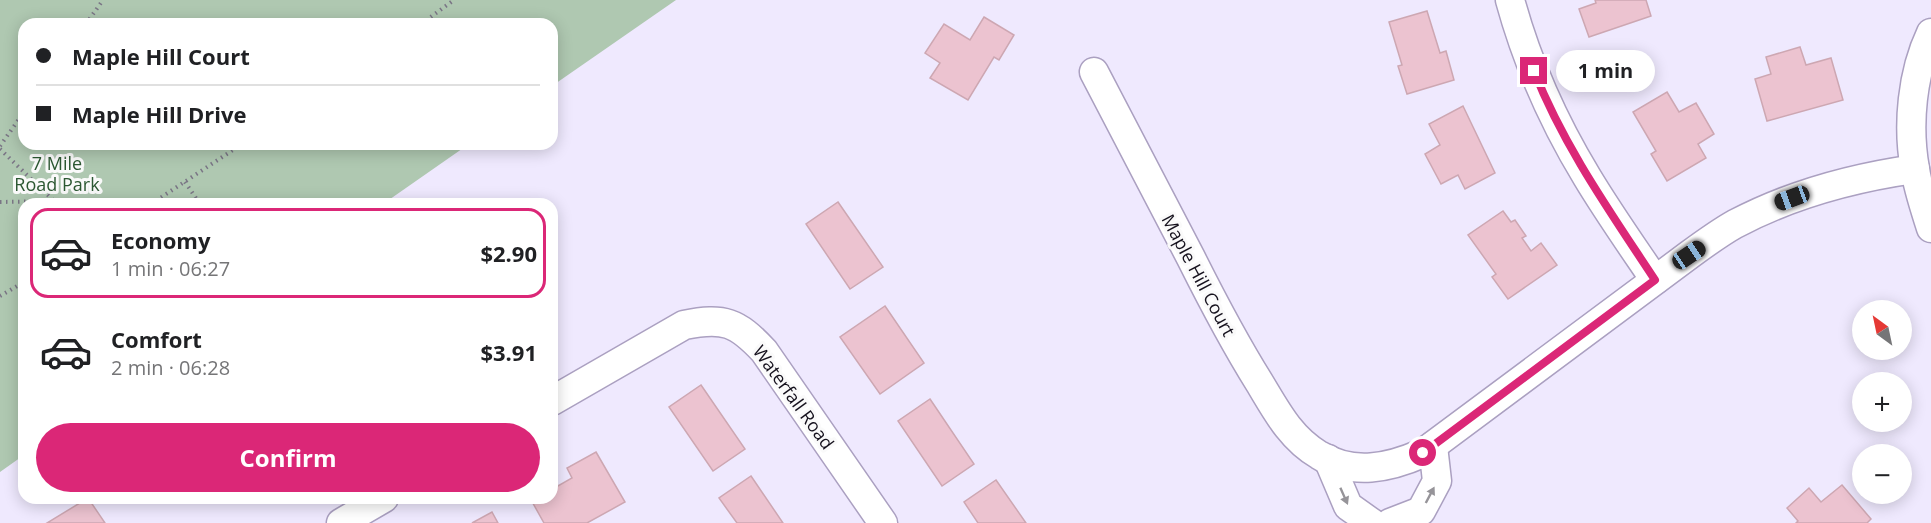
<!DOCTYPE html>
<html lang="en">
<head>
<meta charset="utf-8">
<style>
	:root { --surface:#fff; --page:#f6f6f6; --text:#202124; --muted:#757577; --line:#e0e0e0; --accent:#db2777 }
	body { margin:0; font-family:"Open Sans",sans-serif; background:var(--page); color:var(--text); height:100vh; display:flex; flex-direction:column; font-size:22px; white-space:nowrap }
	* { box-sizing:border-box; margin:0 }
	p { font-size:20px; color:var(--muted) }
	.icon { flex:none; width:33px; height:33px; fill:none; stroke:currentColor; stroke-width:2; stroke-linecap:round; stroke-linejoin:round }
	.map { position:relative; flex:1; overflow:hidden }
	.drawer { position:absolute; left:18px; top:198px; width:540px; height:306px; display:flex; flex-direction:column; background:var(--surface); border-radius:18px; box-shadow:0 3px 15px #0003 }
	.drawer>* { flex:none }
	.guide { position:absolute; left:18px; top:18px; width:540px; height:132px; border-radius:18px; box-shadow:0 3px 15px #0003; display:grid; align-content:center; height:132px; padding:0 18px; background:var(--surface) }
	.needle { width:39px; rotate:327deg }
	.fabs { position:absolute; left:1852px; top:300px; display:grid; gap:12px }
	.fabs a { display:grid; place-items:center; width:60px; height:60px; border-radius:50%; background:var(--surface); box-shadow:0 3px 15px #0003; font-size:30px }
	.end { position:absolute; width:27px; height:27px; margin:-14px; border:8px solid #db2777; background:#fff; box-shadow:0 0 0 3px #fff }
	.from { border-radius:50% }
	.bubble { position:absolute; height:42px; border-radius:21px; background:var(--surface); box-shadow:0 3px 15px #0003; font-size:20px; font-weight:700; line-height:42px; text-align:center }
	.car { position:absolute; width:18px; height:36px; margin:-18px -9px; border-radius:8px; box-shadow:0 0 4px 2px #0007; background:linear-gradient(#222 24%,#8ab4d8 0 40%,#222 0 76%,#8ab4d8 0 86%,#222 0) }
	.guide b { display:flex; align-items:center; gap:21px; height:57px; font-size:22px }
	.guide b+b { border-top:2px solid var(--line) }
	.guide i { width:15px; height:15px; background:var(--text) }
	ul { padding:10px 0 0; list-style:none }
	li { display:flex; align-items:center; gap:18px; height:90px; margin:0 12px 9px; padding:0 6px; border:3px solid transparent; border-radius:18px }
	li div { flex:1 }
	li b { display:block; font-size:22px }
	li em { font-style:normal; font-weight:700 }
	li.active { border-color:var(--accent) }
	li>.icon { width:54px; height:54px; stroke-width:1.5 }
	.button { display:flex; gap:12px; margin-top:auto; padding:12px 18px }
	.button a { flex:1; height:69px; border-radius:36px; background:var(--accent); color:#fff; font-size:24px; font-weight:700; line-height:69px; text-align:center }
	.map>svg:first-child { display:block }
	.green { fill:#afc8b1 }
	.building { fill:#ecc3d0; stroke:#cda7b2; stroke-width:1.5 }
	.lines { fill:none; stroke-linecap:round; stroke-linejoin:round }
	.street-casing { stroke:#aba0c1; stroke-width:31 }
	.path { stroke:#7a7585; stroke-width:4; stroke-dasharray:1.5 4.5; stroke-linecap:butt }
	.street { stroke:#fff; stroke-width:28 }
	.oneway { fill:#969499 }
	.route { stroke:#db2777; stroke-width:8 }
	.labels { text-anchor:middle; dominant-baseline:central; stroke-width:6; stroke-linejoin:round; paint-order:stroke }
	.park-label { font-size:18px; fill:#2c5832; stroke:#fafafa }
	.street-label { font-size:18px; fill:#15111d; stroke:#fafafa }
</style>
</head>
<body>
<div class="map">
<svg width="1931" height="523" viewBox="0 0 1931 523">
	<rect width="100%" height="100%" fill="#efe9fe"/>
	<polygon class="green" points="0,0 676,0 552,86 552,24 24,24 24,144 469,144 383,204 24,204 24,455 0,472"/>
	<g class="building">
		<polygon points="1595,0 1646,0 1651,16 1589,37 1579,9 1596,3"/>
		<polygon points="1427,11 1440,53 1446,51 1454,80 1407,94 1398,66 1402,65 1389,22"/>
		<polygon points="984,17 1014,35 999,60 994,57 968,100 930,78 940,63 925,53 944,24 970,40"/>
		<polygon points="1800,47 1806,65 1831,58 1843,100 1767,121 1755,79 1771,74 1766,57"/>
		<polygon points="1667,92 1679,112 1696,103 1714,134 1698,144 1706,158 1667,181 1651,154 1656,151 1633,112"/>
		<polygon points="1463,106 1495,173 1465,189 1458,175 1441,184 1425,154 1440,145 1429,124"/>
		<polygon points="838,202 883,267 850,289 806,224"/>
		<polygon points="1503,211 1511,222 1515,220 1526,236 1522,238 1531,251 1541,243 1557,265 1508,299 1492,277 1496,274 1468,235"/>
		<polygon points="885,306 924,363 880,394 840,337"/>
		<polygon points="701,385 745,449 713,471 669,407"/>
		<polygon points="930,399 974,464 942,486 898,421"/>
		<polygon points="596,452 625,502 587,523 544,523 530,498 552,498 552,476 558,486 572,478 567,468"/>
		<polygon points="751,476 783,523 737,523 719,498"/>
		<polygon points="996,480 1026,523 978,523 964,502"/>
		<polygon points="1842,485 1871,519 1867,523 1796,523 1798,521 1787,508 1809,488 1821,502"/>
		<polygon points="88,498 105,523 47,523"/>
		<polygon points="492,512 498,523 472,523"/>
	</g>
	<g class="lines">
		<g class="street-casing">
			<g id="street">
				<path d="M1510,0C1527,62 1553,121 1587,177C1608,212 1632,246 1655,280"/>
				<path d="M1931,33C1912,73 1907,125 1915,169C1918,189 1925,209 1931,228"/>
				<path d="M1094,72C1126,134 1159,196 1191,258C1212,300 1234,342 1259,382C1276,410 1290,438 1319,455C1353,476 1389,468 1423,453L1689,255C1704,244 1719,233 1735,224C1792,194 1851,178 1915,169"/>
				<path d="M552,401L684,325C724,317 737,322 764,351L883,523"/>
				<polyline points="1328,459 1348,506 1372,523"/>
				<polyline points="341,523 384,498"/>
				<polyline points="1390,523 1421,511 1437,481 1433,446"/>
			</g>
		</g>
		<g class="path">
			<polyline points="86,24 103,0"/>
			<polyline points="421,24 454,0"/>
			<polyline points="0,146 24,112"/>
			<polyline points="0,149 54,201"/>
			<polyline points="185,182 200,204"/>
			<polyline points="0,202 113,200 128,204"/>
			<polyline points="151,204 242,144"/>
			<polyline points="0,296 24,282"/>
		</g>
		<use href="#street" class="street"/>
	</g>
	<defs><path id="oneway-solid" d="M-6-.8H1V-3.2L6.5 0L1 3.2V.8H-6Z" transform="scale(1.5)"/></defs>
	<g class="oneway">
		<use href="#oneway-solid" transform="translate(1430 495) rotate(-62)"/>
		<use href="#oneway-solid" transform="translate(1344 496) rotate(66)"/>
	</g>
	<g class="lines">
		<path class="route" d="M1423,453L1655,280C1611,213 1564,147 1534,71"/>
	</g>
	<g class="labels">
		<g class="park-label">
			<text x="57" y="163">7 Mile<tspan x="57" dy="21">Road Park</tspan></text>
		</g>
		<g class="street-label">
			<text transform="translate(1199 275) rotate(62)">Maple Hill Court</text>
			<text transform="translate(794 397) rotate(54)">Waterfall Road</text>
		</g>
	</g>
</svg>
<div class="fabs">
<a><svg class="needle" viewBox="-14 -14 28 28"><path d="M0-13l5 13h-10z" fill="#e53935"/><path d="M0 13l5-13h-10z" fill="#757577"/></svg></a>
<a>+</a>
<a>−</a>
</div>
<i class="end from" style="left:1423px;top:453px"></i>
<i class="end" style="left:1534px;top:71px"></i>
<div class="bubble" style="left:1556px;top:50px;width:99px">1 min</div>
<i class="car" style="left:1792px;top:198px;rotate:250deg"></i>
<i class="car" style="left:1689px;top:255px;rotate:56deg"></i>
<div class="guide">
<b><i class="from"></i>Maple Hill Court</b>
<b><i></i>Maple Hill Drive</b>
</div>
<section class="drawer">
<ul>
<li class="active"><svg class="icon" aria-label="car" viewBox="0 0 24 24"><path d="M5 17H2v-5l4-1 3-4h7l3 4 3 1v5h-3M9 17h6M6 11h13"/><circle cx="7" cy="17" r="2"/><circle cx="17" cy="17" r="2"/></svg><div><b>Economy</b><p>1 min · 06:27</p></div><em>$2.90</em></li>
<li><svg class="icon" aria-label="car" viewBox="0 0 24 24"><path d="M5 17H2v-5l4-1 3-4h7l3 4 3 1v5h-3M9 17h6M6 11h13"/><circle cx="7" cy="17" r="2"/><circle cx="17" cy="17" r="2"/></svg><div><b>Comfort</b><p>2 min · 06:28</p></div><em>$3.91</em></li>
</ul>
<div class="button"><a>Confirm</a></div>
</section>
</div>
</body>
</html>
